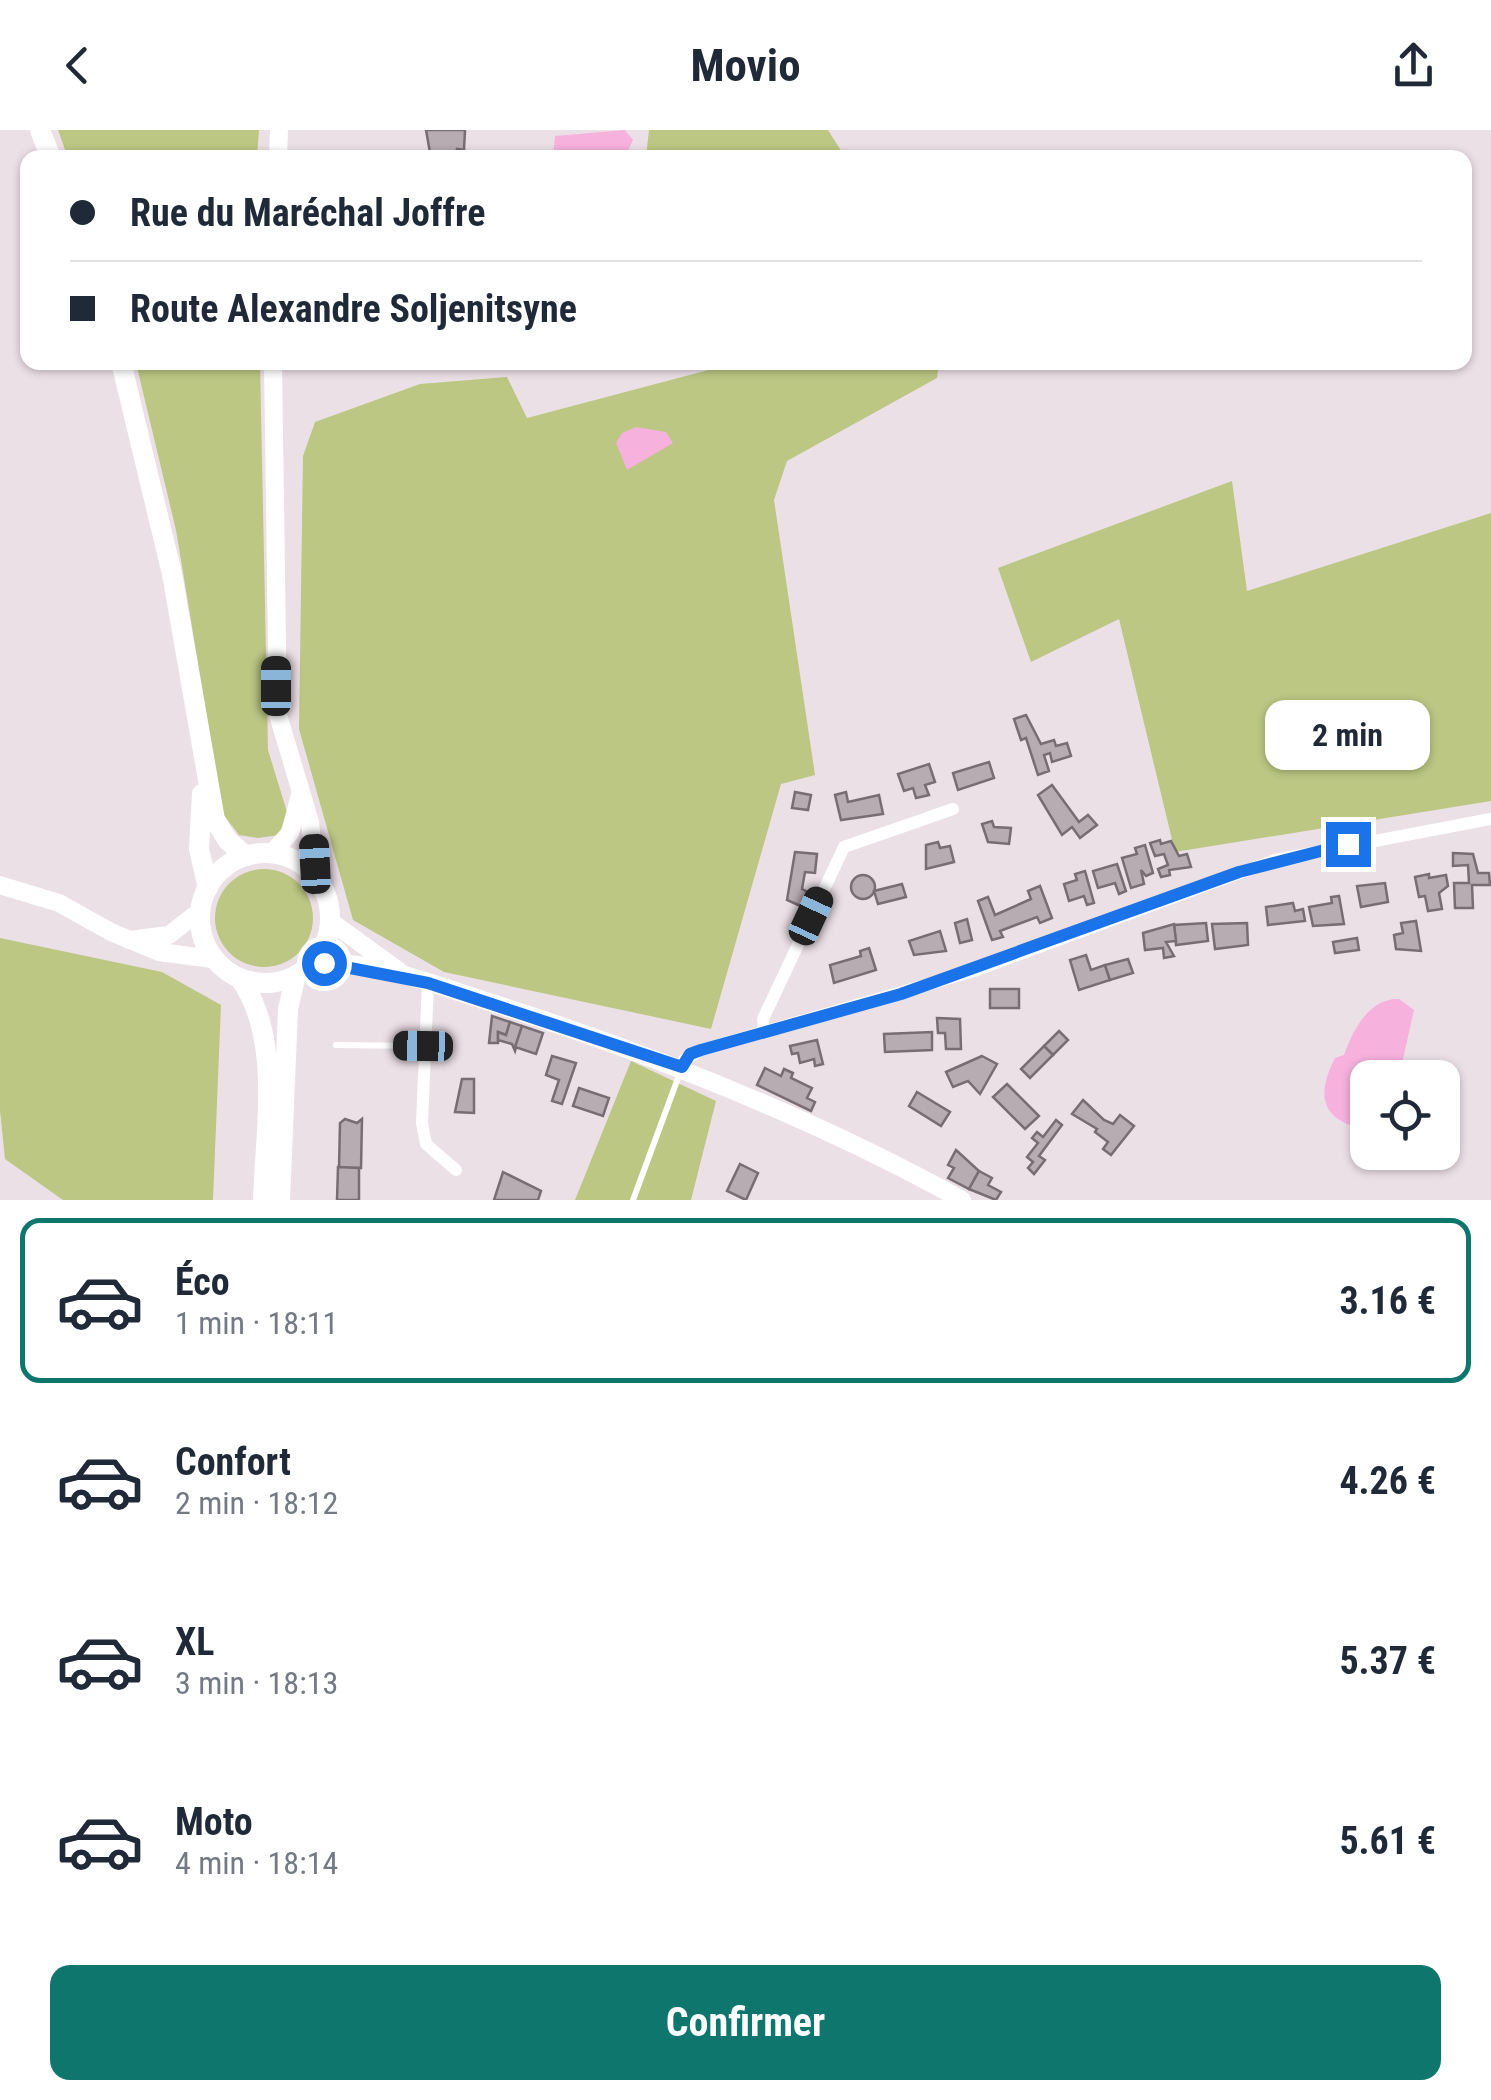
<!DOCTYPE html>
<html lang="fr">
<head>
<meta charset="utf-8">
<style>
	:root { --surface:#fff; --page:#f2f2f3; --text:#1f2937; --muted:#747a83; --line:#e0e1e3; --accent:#0f766e }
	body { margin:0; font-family:"Roboto Condensed",sans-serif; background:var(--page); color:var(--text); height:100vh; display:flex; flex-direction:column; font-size:38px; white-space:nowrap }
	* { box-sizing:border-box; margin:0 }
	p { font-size:32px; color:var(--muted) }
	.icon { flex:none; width:55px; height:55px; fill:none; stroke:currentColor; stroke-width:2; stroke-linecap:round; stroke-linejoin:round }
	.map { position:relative; height:1070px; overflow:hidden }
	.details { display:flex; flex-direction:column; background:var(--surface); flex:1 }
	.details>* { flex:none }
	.hud { position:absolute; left:20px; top:20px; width:1452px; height:220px; border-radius:20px; box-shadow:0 2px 8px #0004; display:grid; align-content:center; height:220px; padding:0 50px; background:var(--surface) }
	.buttons { position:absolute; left:1350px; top:930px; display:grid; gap:20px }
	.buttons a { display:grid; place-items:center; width:110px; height:110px; border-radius:20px; background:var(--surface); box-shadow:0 2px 8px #0004; font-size:50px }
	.end { position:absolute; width:45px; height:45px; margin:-22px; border:12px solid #1a73e8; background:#fff; box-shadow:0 0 0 5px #fff }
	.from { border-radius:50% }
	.bubble { position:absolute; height:70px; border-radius:20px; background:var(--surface); box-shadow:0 2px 8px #0004; font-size:32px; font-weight:700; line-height:70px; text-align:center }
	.car { position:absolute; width:30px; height:60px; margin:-30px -15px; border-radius:12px; box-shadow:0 0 8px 2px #0007; background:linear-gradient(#222 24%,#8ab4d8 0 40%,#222 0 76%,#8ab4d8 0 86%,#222 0) }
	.hud b { display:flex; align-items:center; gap:35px; height:95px; font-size:38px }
	.hud b+b { border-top:2px solid var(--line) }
	.hud i { width:25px; height:25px; background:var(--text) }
	ul { padding:18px 0 0; list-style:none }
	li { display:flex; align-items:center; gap:30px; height:165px; margin:0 20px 15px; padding:0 30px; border:5px solid transparent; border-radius:20px }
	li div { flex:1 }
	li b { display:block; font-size:38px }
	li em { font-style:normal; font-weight:700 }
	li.on { border-color:var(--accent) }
	li>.icon { width:90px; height:90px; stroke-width:1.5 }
	.cta { display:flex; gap:20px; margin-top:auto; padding:20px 50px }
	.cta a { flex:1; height:115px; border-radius:20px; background:var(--accent); color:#fff; font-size:40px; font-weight:700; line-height:115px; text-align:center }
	header { display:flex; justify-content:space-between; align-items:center; height:130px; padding:0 50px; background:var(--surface); font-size:45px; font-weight:700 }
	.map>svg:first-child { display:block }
	.green { fill:#bbc783 }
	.water { fill:#f6b1dd }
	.building { fill:#b8acb3; stroke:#786d73; stroke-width:2.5 }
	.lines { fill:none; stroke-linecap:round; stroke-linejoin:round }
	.service { stroke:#fff; stroke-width:6 }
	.minor { stroke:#fff; stroke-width:12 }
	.tertiary { stroke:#fff; stroke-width:18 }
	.secondary { stroke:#fff; stroke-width:18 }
	.primary { stroke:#fff; stroke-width:20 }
	.route { stroke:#1a73e8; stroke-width:12 }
</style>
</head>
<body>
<header><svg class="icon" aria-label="back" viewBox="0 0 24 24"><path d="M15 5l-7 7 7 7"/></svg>Movio<svg class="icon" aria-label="share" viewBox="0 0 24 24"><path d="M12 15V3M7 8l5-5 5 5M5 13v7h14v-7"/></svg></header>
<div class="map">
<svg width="1491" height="1070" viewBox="0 0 1491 1070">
	<rect width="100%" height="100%" fill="#ece0e7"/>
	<g class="green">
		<polygon points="58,0 259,0 257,27 68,28"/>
		<polygon points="649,0 828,0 845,27 646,27"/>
		<polygon points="136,233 260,233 268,620 287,682 279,705 258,708 239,705 223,684 176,400"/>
		<polygon points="735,233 939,233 937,248 787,331 774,370 815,645 781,654 711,899 444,842 353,790 299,599 303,326 315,292 420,254 507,247 527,288"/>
		<polygon points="1232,351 1247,461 1491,383 1491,671 1175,722 1119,489 1031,532 998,438"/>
		<circle cx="264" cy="788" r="49"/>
		<polygon points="0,808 162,842 221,875 213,1070 63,1070 5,1029 0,980"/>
		<polygon points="631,931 716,971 691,1070 575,1070"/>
	</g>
	<g class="water">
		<polygon points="625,0 633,10 625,27 553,27 555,6"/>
		<polygon points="636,297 666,302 673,313 627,340 616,313 622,303"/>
		<path d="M1399,869L1414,880L1399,947L1368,948L1367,1000C1322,991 1315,967 1335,928L1344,925C1353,900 1369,868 1399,869Z"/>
	</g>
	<g class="building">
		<polygon points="426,0 465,0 464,20 457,19 456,28 431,28"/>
		<polygon points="1026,585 1041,614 1054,610 1056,616 1067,613 1071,626 1052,632 1050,623 1044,625 1049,641 1038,645 1026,608 1021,610 1014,589"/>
		<polygon points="989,632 994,648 958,660 953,643"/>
		<polygon points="929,634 935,652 925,655 929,665 916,668 913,658 904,661 898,644"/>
		<polygon points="1052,655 1079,692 1088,685 1097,695 1080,708 1072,697 1062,705 1038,665"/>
		<polygon points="795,662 811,665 808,680 792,678"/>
		<polygon points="846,662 848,672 879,665 883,684 841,690 835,665"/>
		<polygon points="992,691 994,697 1011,698 1009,714 988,712 982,694"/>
		<polygon points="1160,710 1161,714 1171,711 1179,726 1187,724 1191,737 1169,740 1170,745 1161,747 1158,739 1168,735 1164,724 1155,726 1150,713"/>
		<polygon points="938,712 940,718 950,716 954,732 926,739 926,715"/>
		<polygon points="1145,715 1153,743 1146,746 1141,740 1144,754 1131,758 1122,728 1137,724 1135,718"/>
		<polygon points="795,722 817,724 815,743 805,742 802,759 812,764 805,778 787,770"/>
		<polygon points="1453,723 1473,724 1478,743 1489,743 1490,755 1472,755 1473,778 1455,778 1454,753 1469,753 1468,735 1453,736"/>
		<polygon points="1117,734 1126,761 1119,764 1115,753 1098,758 1093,741"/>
		<polygon points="1085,741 1094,773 1087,775 1084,766 1069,771 1064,754 1077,750 1075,744"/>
		<polygon points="1429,744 1429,748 1446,745 1448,756 1439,763 1442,779 1428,781 1425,766 1419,767 1415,747"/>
		<circle cx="863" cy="757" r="12"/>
		<polygon points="1385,753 1388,772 1361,777 1357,756"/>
		<polygon points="902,754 906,767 878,774 874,761"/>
		<polygon points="1040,756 1052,788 1040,793 1037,787 1000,801 1003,807 992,810 978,771 988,767 995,785 1031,769 1028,761"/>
		<polygon points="1339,766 1344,794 1313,796 1309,777 1332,773 1331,767"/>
		<polygon points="1293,773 1295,781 1303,779 1305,791 1268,795 1266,777"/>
		<polygon points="967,789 972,810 960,813 955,793"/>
		<polygon points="1416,791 1421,821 1396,819 1394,805 1403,803 1401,793"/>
		<polygon points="1206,793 1208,811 1176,815 1174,795"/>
		<polygon points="1247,793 1248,815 1215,819 1212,794"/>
		<polygon points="1174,794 1176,811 1166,812 1174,826 1164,828 1163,818 1145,820 1143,803"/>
		<polygon points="940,801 946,821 914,825 909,811"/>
		<polygon points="1357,808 1359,820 1335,823 1333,812"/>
		<polygon points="869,818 876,840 834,853 830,835 861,826 860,821"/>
		<polygon points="1086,825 1091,840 1105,835 1110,850 1079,860 1070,830"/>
		<polygon points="1128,829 1133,843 1110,850 1105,835"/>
		<rect x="990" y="859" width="29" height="19"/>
		<polygon points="492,886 510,892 506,905 498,902 498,913 489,913"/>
		<polygon points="937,888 960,889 961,919 946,919 945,903 938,903"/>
		<polygon points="510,892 522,896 515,921 512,914 498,910 498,902 506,905"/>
		<polygon points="522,896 543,903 536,924 515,917"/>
		<polygon points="1059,901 1068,910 1053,925 1044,916"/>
		<polygon points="932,902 932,920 885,922 884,904"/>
		<polygon points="817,910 823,934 815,936 814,929 800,933 798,923 792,924 790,916"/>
		<polygon points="1044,916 1053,925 1030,948 1021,939"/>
		<polygon points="552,926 576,933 562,974 552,971 559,950 546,945"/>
		<polygon points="982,926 997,934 980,964 968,951 953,957 946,942"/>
		<polygon points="765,938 781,946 784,939 793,943 791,948 812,958 807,968 815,972 811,981 757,955"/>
		<polygon points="462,949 474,949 474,983 455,982"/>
		<polygon points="1007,954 1039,986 1025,999 993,967"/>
		<polygon points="579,958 609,968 603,986 573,976"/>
		<polygon points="917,962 950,982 941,996 909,976"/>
		<polygon points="1083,970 1104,990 1113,994 1120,985 1134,996 1111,1025 1103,1019 1108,1012 1095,1002 1097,999 1072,984"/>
		<polygon points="345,989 357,993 362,989 361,1038 339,1038 340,993"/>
		<polygon points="1056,990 1062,995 1039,1026 1045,1030 1034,1044 1028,1038 1033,1032 1027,1027 1038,1013 1032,1008 1037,1002 1043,1007"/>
		<polygon points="956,1020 979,1041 969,1059 948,1048 954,1038 948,1035"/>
		<polygon points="740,1034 758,1043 746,1070 727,1061"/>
		<polygon points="338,1037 359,1038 359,1070 337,1070"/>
		<polygon points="979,1041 992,1048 988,1055 1001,1062 996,1070 969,1059"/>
		<polygon points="503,1042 541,1061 538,1070 494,1070"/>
	</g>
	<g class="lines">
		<g class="service">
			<polyline points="336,915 423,916"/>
			<polyline points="633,1070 681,940"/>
		</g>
		<g class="minor">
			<polyline points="428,853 422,993 426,1014 456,1040"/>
			<polyline points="764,901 763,889 844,717 953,679"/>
			<polyline points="682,937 684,930 701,920 974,841 1275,730 1491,689"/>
		</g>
		<g class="tertiary">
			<polyline points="0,755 59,773 111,802 159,822 213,829"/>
			<polyline points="330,791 399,841"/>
			<polyline points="130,810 169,805 200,781"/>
			<path d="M311,834C369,827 435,855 489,872C652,924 812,987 962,1070"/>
		</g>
		<g class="secondary">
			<polyline points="278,28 279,0"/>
			<polyline points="273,232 278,585 310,692 316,749"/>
			<polyline points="271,724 290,703 300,665"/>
		</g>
		<g class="primary">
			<polyline points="40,0 51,28"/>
			<polyline points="121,232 172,444 215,690 228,711 246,726"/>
			<polyline points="202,664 199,719 208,758"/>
			<circle cx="265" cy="788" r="65"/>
			<path d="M241,850C282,909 265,1001 263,1070"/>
			<polyline points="280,1070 288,879 296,845"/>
		</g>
	</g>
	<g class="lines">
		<polyline class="route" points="324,833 428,853 682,937 690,924 701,920 901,864 1239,742 1348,714"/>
	</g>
</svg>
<div class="buttons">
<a><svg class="icon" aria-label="locate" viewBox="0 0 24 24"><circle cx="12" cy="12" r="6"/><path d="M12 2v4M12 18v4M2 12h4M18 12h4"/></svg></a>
</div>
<i class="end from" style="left:324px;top:833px"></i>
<i class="end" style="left:1348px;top:714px"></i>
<div class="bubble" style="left:1265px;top:570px;width:165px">2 min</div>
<i class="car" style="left:276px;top:556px;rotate:0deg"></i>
<i class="car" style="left:315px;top:734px;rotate:357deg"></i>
<i class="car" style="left:811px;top:786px;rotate:25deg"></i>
<i class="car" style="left:423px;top:916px;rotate:271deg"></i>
<div class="hud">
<b><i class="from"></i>Rue du Maréchal Joffre</b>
<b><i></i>Route Alexandre Soljenitsyne</b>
</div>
</div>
<section class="details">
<ul>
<li class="on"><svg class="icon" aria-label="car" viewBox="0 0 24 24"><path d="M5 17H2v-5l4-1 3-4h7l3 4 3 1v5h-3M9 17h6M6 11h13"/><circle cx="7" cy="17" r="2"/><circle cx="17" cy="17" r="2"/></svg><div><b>Éco</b><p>1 min · 18:11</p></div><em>3.16 €</em></li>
<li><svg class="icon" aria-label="car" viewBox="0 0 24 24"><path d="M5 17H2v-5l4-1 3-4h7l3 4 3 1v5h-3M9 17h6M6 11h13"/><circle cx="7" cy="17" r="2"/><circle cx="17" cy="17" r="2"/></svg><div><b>Confort</b><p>2 min · 18:12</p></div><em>4.26 €</em></li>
<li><svg class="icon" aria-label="car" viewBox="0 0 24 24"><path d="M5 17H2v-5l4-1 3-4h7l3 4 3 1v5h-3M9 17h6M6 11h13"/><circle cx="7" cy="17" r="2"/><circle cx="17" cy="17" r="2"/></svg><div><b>XL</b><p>3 min · 18:13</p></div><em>5.37 €</em></li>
<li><svg class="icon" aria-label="car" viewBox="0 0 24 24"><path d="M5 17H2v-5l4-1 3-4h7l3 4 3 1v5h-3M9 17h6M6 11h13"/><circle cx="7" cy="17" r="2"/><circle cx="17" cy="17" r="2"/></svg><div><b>Moto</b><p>4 min · 18:14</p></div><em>5.61 €</em></li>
</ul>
<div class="cta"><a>Confirmer</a></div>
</section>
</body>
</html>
